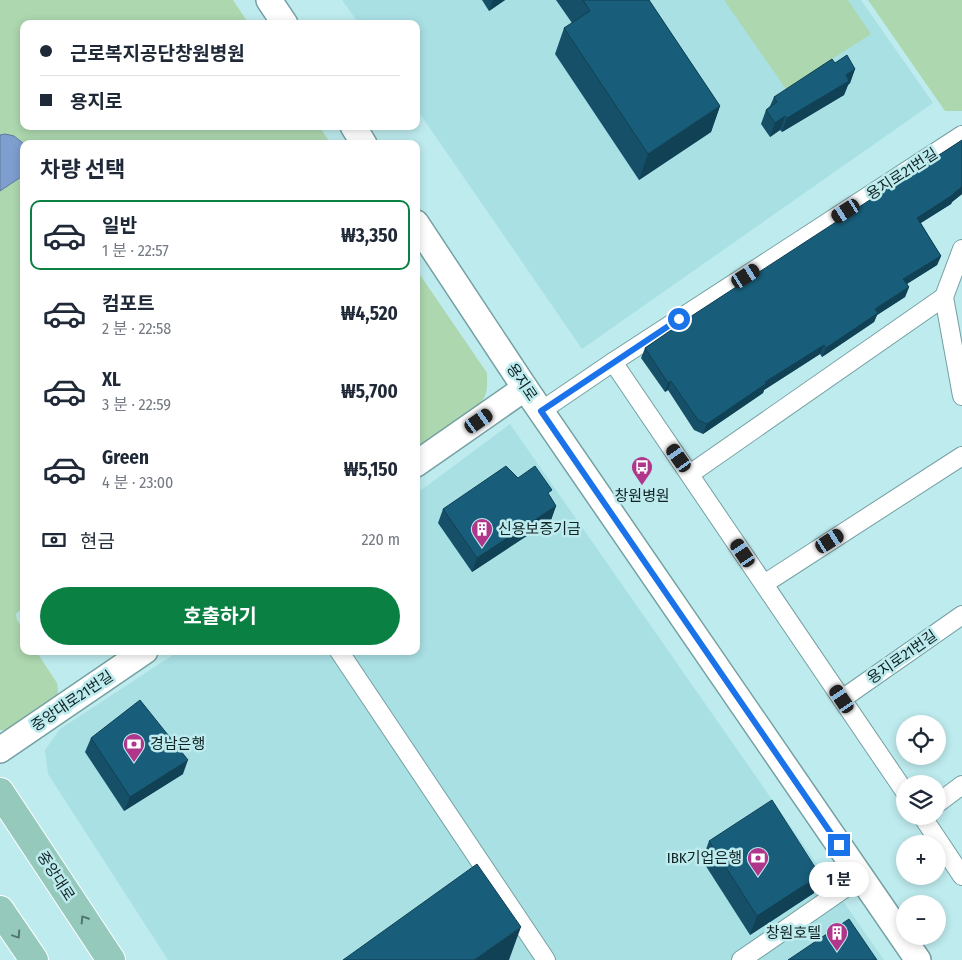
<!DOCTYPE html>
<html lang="ko">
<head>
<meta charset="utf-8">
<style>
	:root { --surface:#fff; --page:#f6f6f7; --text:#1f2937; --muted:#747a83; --line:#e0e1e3; --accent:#0b8043 }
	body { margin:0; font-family:"Fira Sans Condensed","Noto Sans KR",sans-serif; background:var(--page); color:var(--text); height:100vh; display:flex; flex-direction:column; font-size:19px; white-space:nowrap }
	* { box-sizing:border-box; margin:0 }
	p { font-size:16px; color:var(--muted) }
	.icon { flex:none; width:28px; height:28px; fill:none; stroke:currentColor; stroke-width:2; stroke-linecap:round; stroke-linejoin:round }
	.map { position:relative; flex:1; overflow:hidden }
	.sheet { position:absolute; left:20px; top:140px; width:400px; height:515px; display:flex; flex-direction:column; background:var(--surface); border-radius:10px; box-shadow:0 2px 8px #0003 }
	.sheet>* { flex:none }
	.hud { position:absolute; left:20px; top:20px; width:400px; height:110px; border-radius:10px; box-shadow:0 2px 8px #0003; display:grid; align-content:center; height:110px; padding:0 20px; background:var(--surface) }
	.fabs { position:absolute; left:896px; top:715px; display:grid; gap:10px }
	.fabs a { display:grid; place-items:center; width:50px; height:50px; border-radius:50%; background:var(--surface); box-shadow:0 2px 8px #0003; font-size:25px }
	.end { position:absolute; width:22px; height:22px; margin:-11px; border:6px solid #1a73e8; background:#fff; box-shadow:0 0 0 2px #fff }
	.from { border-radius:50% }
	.bubble { position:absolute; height:35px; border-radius:18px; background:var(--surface); box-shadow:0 2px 8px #0003; font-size:16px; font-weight:700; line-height:35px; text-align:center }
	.car { position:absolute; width:15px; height:30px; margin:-15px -8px; border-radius:6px; box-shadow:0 0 4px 1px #0007; background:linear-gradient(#222 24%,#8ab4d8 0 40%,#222 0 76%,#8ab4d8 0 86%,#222 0) }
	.hud b { display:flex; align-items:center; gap:18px; height:48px; font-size:19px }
	.hud b+b { border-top:1px solid var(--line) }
	.hud i { width:12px; height:12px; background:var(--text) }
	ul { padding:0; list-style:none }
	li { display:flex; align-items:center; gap:15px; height:70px; margin:0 10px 8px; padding:0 10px; border:2px solid transparent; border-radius:10px }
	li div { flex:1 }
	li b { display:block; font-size:19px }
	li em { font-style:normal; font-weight:700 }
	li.current { border-color:var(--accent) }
	li>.icon { width:45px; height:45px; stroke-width:1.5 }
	h2 { padding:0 20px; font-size:22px; line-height:60px }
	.pay { display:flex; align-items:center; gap:12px; height:55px; padding:0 20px; font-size:19px }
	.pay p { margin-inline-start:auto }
	.action { display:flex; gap:10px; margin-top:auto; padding:10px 20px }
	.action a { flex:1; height:58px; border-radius:30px; background:var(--accent); color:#fff; font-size:20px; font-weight:700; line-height:58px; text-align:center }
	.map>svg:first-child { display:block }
	.built { fill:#a9e0e4 }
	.green { fill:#add7af }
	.water { fill:#7e9ecf; stroke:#5d799b }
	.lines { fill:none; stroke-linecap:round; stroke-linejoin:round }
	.street-casing { stroke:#75a0a3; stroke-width:20 }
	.secondary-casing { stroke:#75a0a3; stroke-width:28 }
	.primary-casing { stroke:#fff; stroke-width:30 }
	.street { stroke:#fff; stroke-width:18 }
	.secondary { stroke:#fff; stroke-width:25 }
	.primary { stroke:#94c9bb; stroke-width:28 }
	.wall { fill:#155068 }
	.shaded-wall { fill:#114155 }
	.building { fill:#185d79; stroke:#114155 }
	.oneway { stroke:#52766f }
	.route { stroke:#1a73e8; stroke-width:6 }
	.labels { text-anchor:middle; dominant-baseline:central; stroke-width:5; stroke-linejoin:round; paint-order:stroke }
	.street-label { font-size:15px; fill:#102223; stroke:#beebee }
	.poi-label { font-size:15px; fill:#102223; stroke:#beebee; text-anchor:start }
</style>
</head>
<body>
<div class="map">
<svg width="962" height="960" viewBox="0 0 962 960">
	<rect width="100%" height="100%" fill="#beebee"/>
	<g class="built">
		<polygon points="342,0 861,0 933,103 582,349 416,108 416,24 359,24"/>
		<polygon points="510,424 884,960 168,960 48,774 45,750 60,729 179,651 416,651 416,494"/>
	</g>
	<g class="green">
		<path d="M0,0H233L249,24H24V126H319L331,144H24V606L16,614L17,620L24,631V651H36L57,683C58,688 59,694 55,698C46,710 19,723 5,730H0Z"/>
		<polygon points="724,0 848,0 871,34 786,89"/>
		<polygon points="868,0 962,0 962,111 945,111"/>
		<path d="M416,269L487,373C487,381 488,389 485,396C474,417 436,437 416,450Z"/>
	</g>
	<polygon class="water" points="5,134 14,136 24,144 24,175 0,191 0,135"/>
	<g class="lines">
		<g class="street-casing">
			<g id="street">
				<polyline points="962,249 944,297 962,396"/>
				<polyline points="613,362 905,792"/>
				<polyline points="541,411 613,362 962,135"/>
				<polyline points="690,474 944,297"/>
				<polyline points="764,584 962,456"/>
				<polyline points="339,651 546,960"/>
				<polyline points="842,699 962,615"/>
				<polyline points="938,803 962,785"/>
				<polyline points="922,816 962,876"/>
				<polyline points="741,960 861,877"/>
			</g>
		</g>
		<g class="secondary-casing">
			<g id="secondary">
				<polyline points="269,0 285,24"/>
				<polyline points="353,126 364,144"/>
				<polyline points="416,223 525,388 918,960"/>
				<polyline points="416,464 525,388"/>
				<polyline points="0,750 145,651"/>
			</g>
		</g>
		<g class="primary-casing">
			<g id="primary">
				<polyline points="0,792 111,960"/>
				<polyline points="0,910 34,960"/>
			</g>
		</g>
		<use href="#street" class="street"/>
		<use href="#secondary" class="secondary"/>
		<use href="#primary" class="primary"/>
	</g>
	<g class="wall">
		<polygon points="482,0 505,0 489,11"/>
		<polygon points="556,0 649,0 720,106 711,132 639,180 555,54 564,28 572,23"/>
		<polygon points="835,63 855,69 850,83 848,85 844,95 782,132 780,130 770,137 761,124 766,110 770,106 774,97"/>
		<polygon points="962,140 962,194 952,202 951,204 921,223 941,256 937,265 907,284 909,287 905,297 877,315 874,322 822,357 820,354 764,390 763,393 703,434 694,430 668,390 665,392 641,358 645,348"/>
		<polygon points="518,478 550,496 556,506 551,520 472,572 438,523 443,509"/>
		<polygon points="91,738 183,774 124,811 85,752"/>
		<polygon points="709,841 814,893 750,935 702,860"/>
	</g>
	<g class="shaded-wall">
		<polygon points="493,0 505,0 489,11"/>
		<polygon points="855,69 850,83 848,85 844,95 782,132 787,118"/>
		<polygon points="720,106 711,132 639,180 648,154"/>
		<polygon points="785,116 780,130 770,137 775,123"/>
		<polygon points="962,187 962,194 952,202 951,204 914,227 917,218"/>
		<polygon points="941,256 937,265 900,288 903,279"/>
		<polygon points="909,287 905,297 877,315 874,322 822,357 826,348 875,309"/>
		<polygon points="824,345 820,354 764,390 763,393 703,434 707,424 765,382"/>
		<polygon points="671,381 668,390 665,392 668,383"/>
		<polygon points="556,506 551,520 472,572 477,558"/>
		<polygon points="188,760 183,774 124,811 130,797"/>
		<polygon points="820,875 814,893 750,935 757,916"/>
		<polygon points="521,927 509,960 474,960"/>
	</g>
	<g class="building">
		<polygon points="583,0 649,0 720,106 648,154 564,28 590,11"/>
		<polygon points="847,55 855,69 846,75 849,81 787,118 785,116 775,123 766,110 777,102 774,97 832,59 835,63"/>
		<polygon points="962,140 962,187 954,193 954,194 917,218 941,256 903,279 909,287 875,309 878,313 826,348 824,345 765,382 767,383 707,424 698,420 671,381 668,383 645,348 690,317"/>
		<polygon points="506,466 518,478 535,466 552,490 548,493 556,506 477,558 443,509"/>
		<polygon points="140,700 188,760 130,797 91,738"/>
		<polygon points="772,800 820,875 757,916 709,841"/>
		<polygon points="477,864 521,927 474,960 343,960"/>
		<polygon points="849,919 877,960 788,960"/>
	</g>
	<defs><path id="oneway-chevron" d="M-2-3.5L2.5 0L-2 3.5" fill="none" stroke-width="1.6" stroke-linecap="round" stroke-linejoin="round" transform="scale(1.25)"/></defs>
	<g class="oneway">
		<use href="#oneway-chevron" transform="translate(84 919) rotate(-123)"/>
		<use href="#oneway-chevron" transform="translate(17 935) rotate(56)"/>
	</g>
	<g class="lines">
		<polyline class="route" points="679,319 541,411 839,845"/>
	</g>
	<defs>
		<g id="bus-pin" transform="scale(1.125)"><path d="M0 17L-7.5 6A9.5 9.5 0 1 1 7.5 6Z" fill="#af368b" stroke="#beebee"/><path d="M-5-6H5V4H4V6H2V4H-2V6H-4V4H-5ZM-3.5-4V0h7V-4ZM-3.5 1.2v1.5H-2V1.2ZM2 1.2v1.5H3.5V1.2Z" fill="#fff"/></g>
		<g id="building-pin" transform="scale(1.125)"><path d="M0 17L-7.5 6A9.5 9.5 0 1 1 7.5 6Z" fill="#af368b" stroke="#beebee"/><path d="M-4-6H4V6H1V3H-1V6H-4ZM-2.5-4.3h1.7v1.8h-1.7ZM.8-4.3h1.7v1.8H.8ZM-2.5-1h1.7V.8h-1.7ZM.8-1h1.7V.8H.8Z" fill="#fff"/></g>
		<g id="bank-pin" transform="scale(1.125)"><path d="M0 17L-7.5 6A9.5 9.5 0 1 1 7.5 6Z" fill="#af368b" stroke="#beebee"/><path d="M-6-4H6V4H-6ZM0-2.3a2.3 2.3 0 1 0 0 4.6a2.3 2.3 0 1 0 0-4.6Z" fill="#fff"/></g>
	</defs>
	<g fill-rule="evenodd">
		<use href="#bus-pin" x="642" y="467"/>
		<use href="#building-pin" x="482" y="529"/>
		<use href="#bank-pin" x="134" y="744"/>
		<use href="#bank-pin" x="758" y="858"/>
		<use href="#building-pin" x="837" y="933"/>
	</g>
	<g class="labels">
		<g class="street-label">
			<text transform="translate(902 174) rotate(-33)">용지로21번길</text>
			<text transform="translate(522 382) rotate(56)">용지로</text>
			<text transform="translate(902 657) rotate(-35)">용지로21번길</text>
			<text transform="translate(72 701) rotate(-34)">중앙대로21번길</text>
			<text transform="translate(56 876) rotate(57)">중앙대로</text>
		</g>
		<g class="poi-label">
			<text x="642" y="496" text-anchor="middle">창원병원</text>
			<text x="498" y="529">신용보증기금</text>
			<text x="150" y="744">경남은행</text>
			<text x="742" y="858" text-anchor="end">IBK기업은행</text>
			<text x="821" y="933" text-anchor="end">창원호텔</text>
		</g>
	</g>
</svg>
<div class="fabs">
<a><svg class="icon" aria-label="locate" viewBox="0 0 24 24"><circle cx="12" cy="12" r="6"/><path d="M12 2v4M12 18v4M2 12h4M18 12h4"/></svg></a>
<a><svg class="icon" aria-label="layers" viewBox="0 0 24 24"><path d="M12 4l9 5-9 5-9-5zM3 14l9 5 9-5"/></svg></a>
<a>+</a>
<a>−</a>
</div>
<i class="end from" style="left:679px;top:319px"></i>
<i class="end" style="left:839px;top:845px"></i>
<div class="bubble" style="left:809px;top:862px;width:60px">1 분</div>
<i class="car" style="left:846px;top:211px;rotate:237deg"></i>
<i class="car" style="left:746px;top:276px;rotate:57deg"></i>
<i class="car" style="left:479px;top:421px;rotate:55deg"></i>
<i class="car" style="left:679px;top:458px;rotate:325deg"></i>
<i class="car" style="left:830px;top:541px;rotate:57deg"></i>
<i class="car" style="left:743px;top:553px;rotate:326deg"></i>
<i class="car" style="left:842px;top:699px;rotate:326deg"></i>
<div class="hud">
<b><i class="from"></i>근로복지공단창원병원</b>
<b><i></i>용지로</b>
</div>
<section class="sheet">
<h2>차량 선택</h2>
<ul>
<li class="current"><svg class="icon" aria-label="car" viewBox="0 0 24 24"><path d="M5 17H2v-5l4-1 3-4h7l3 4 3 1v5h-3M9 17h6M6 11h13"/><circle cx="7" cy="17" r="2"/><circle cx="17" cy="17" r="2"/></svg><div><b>일반</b><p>1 분 · 22:57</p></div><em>₩3,350</em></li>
<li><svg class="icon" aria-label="car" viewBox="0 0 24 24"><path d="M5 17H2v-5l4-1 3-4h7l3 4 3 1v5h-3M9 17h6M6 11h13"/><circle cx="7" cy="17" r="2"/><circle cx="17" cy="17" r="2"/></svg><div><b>컴포트</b><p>2 분 · 22:58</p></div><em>₩4,520</em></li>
<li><svg class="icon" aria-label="car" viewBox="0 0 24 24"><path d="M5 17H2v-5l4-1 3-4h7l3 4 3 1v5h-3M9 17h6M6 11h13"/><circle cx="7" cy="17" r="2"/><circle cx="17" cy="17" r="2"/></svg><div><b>XL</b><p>3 분 · 22:59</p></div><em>₩5,700</em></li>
<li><svg class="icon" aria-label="car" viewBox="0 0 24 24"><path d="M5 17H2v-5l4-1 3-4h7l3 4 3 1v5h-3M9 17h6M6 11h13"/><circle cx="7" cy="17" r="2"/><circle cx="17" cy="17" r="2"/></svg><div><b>Green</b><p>4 분 · 23:00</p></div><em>₩5,150</em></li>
</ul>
<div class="pay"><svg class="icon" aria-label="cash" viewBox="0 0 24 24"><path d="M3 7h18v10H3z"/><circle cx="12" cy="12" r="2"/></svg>현금<p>220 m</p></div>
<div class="action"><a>호출하기</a></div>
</section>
</div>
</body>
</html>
